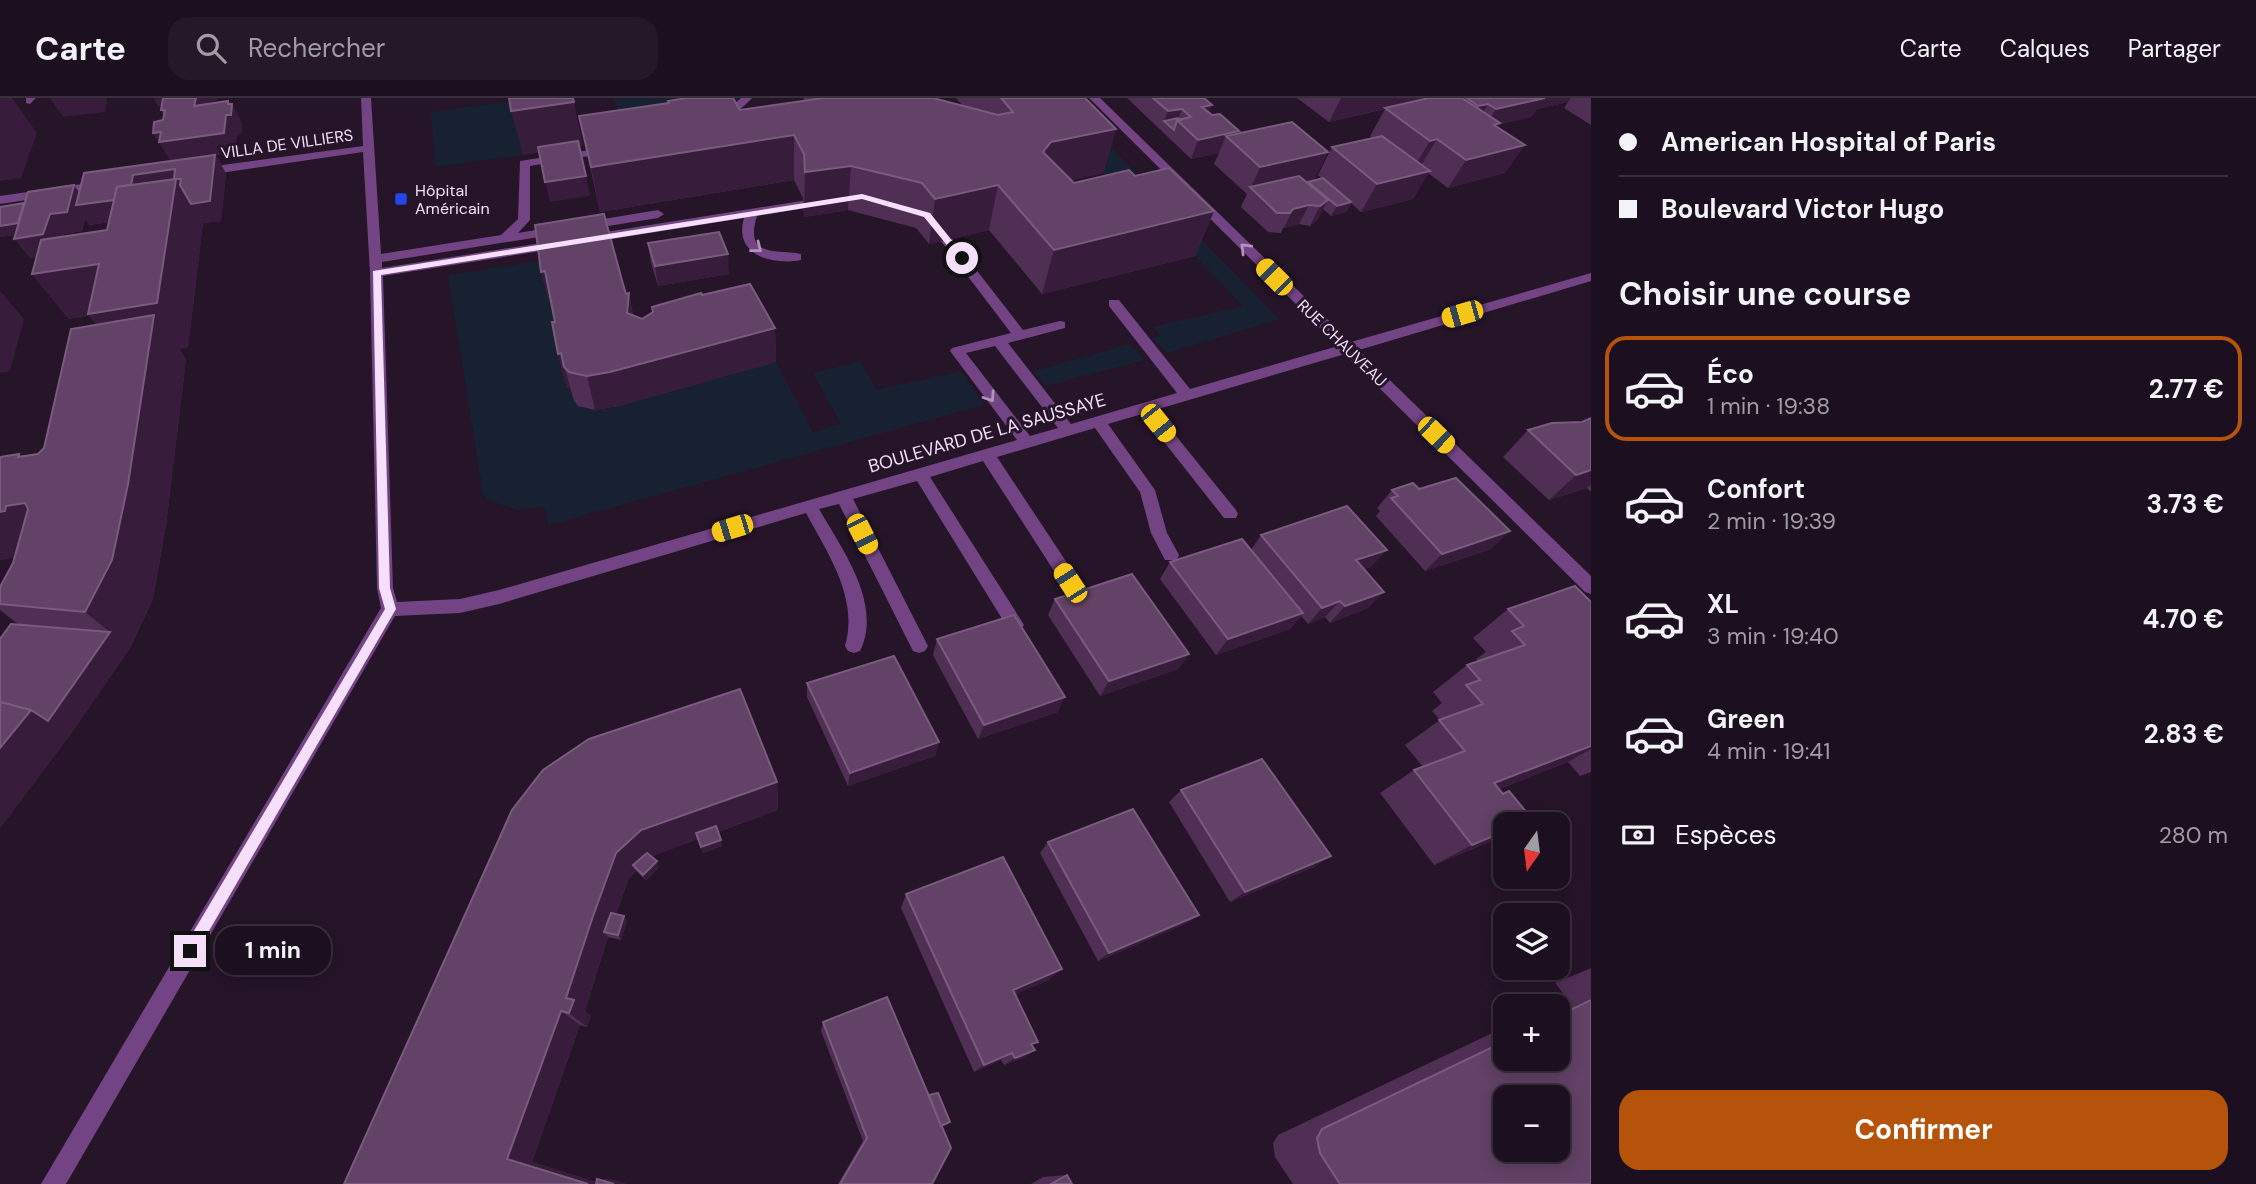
<!DOCTYPE html>
<html lang="fr">
<head>
<meta charset="utf-8">
<style>
	:root { --surface:#1c0f1f; --page:#251828; --text:#f1f3f6; --muted:#a09ca4; --line:#3a2f3d; --accent:#b45309 }
	body { margin:0; font-family:"DM Sans",sans-serif; background:var(--page); color:var(--text); height:100vh; display:flex; flex-direction:column; font-size:26px; white-space:nowrap }
	* { box-sizing:border-box; margin:0 }
	p { font-size:23px; color:var(--muted) }
	.icon { flex:none; width:38px; height:38px; fill:none; stroke:currentColor; stroke-width:2; stroke-linecap:round; stroke-linejoin:round }
	.map { position:relative; flex:1; overflow:hidden }
	.sheet { display:flex; flex-direction:column; background:var(--surface); width:665px }
	.sheet>* { flex:none }
	.top-card { display:grid; align-content:center; height:154px; padding:0 28px; background:var(--surface) }
	.needle { width:46px; rotate:194deg }
	.buttons { position:absolute; left:1493px; top:714px; display:grid; gap:14px }
	.buttons a { display:grid; place-items:center; width:77px; height:77px; border-radius:14px; background:var(--surface); box-shadow:0 4px 18px #0003,0 0 0 2px var(--line); font-size:35px }
	.end { position:absolute; width:32px; height:32px; margin:-16px; border:9px solid #f6dffb; background:#111; box-shadow:0 0 0 4px #111 }
	.from { border-radius:50% }
	.bubble { position:absolute; height:49px; border-radius:21px; background:var(--surface); box-shadow:0 4px 18px #0003,0 0 0 2px var(--line); font-size:23px; font-weight:700; line-height:49px; text-align:center }
	.car { position:absolute; width:21px; height:42px; margin:-21px -10px; border-radius:9px; box-shadow:0 0 5px 2px #0007; background:linear-gradient(#f5c518 24%,#345 0 40%,#f5c518 0 76%,#345 0 86%,#f5c518 0) }
	.top-card b { display:flex; align-items:center; gap:24px; height:66px; font-size:26px }
	.top-card b+b { border-top:2px solid var(--line) }
	.top-card i { width:18px; height:18px; background:var(--text) }
	ul { padding:0; list-style:none }
	li { display:flex; align-items:center; gap:21px; height:105px; margin:0 14px 10px; padding:0 14px; border:4px solid transparent; border-radius:21px }
	li div { flex:1 }
	li b { display:block; font-size:26px }
	li em { font-style:normal; font-weight:700 }
	li.selected { border-color:var(--accent) }
	li>.icon { width:63px; height:63px; stroke-width:1.5 }
	h2 { padding:0 28px; font-size:32px; line-height:84px }
	.pay { display:flex; align-items:center; gap:18px; height:77px; padding:0 28px; font-size:26px }
	.pay p { margin-inline-start:auto }
	.primary-button { display:flex; gap:14px; margin-top:auto; padding:14px 28px }
	.primary-button a { flex:1; height:80px; border-radius:21px; background:var(--accent); color:#fff; font-size:28px; font-weight:700; line-height:80px; text-align:center }
	header { display:flex; align-items:center; gap:42px; box-sizing:border-box; height:98px; padding:0 35px; background:var(--surface); border-bottom:2px solid var(--line) }
	header strong { font-size:33px }
	nav { display:flex; gap:38px; margin-inline-start:auto; font-size:24px }
	.search { width:490px; height:63px; background:var(--page); display:flex; align-items:center; gap:18px; box-sizing:border-box; padding:0 24px; border-radius:21px; color:var(--muted); font-size:26px }
	main { display:flex; flex:1; min-height:0 }
	.map>svg:first-child { display:block }
	.green { fill:#182132 }
	.lines { fill:none; stroke-linecap:round; stroke-linejoin:round }
	.minor { fill:#724483; fill-rule:evenodd }
	.wall { fill:#502f55; fill-rule:evenodd }
	.shaded-wall { fill:#381c3c }
	.building { fill:#624266; stroke:#795b7e; stroke-width:2; fill-rule:evenodd }
	.oneway { stroke:#b492bf }
	.route { fill:#f6dffb }
	.poi-dot { fill:#2148e6; stroke:#261429; stroke-width:2.5 }
	.labels { text-anchor:middle; dominant-baseline:central; stroke-width:6; stroke-linejoin:round; paint-order:stroke }
	.far-street-label { font-size:16px; fill:#f6dffb; stroke:#261429 }
	.far-poi-label { font-size:16px; fill:#f6dffb; stroke:#261429; text-anchor:start }
	.street-label { font-size:18px; fill:#f6dffb; stroke:#261429 }
</style>
</head>
<body>
<header>
<strong>Carte</strong>
<div class="search"><svg class="icon" aria-label="search" viewBox="0 0 24 24"><circle cx="10" cy="10" r="6"/><path d="M15 15l6 6"/></svg>Rechercher</div>
<nav><a>Carte</a><a>Calques</a><a>Partager</a></nav>
</header>
<main>
<div class="map">
<svg width="1591" height="1086" viewBox="0 0 1591 1086">
	<rect width="100%" height="100%" fill="#261429"/>
	<g class="green">
		<polygon points="614,0 739,0 732,6 622,26"/>
		<polygon points="1032,0 1062,0 1143,82 1111,84"/>
		<polygon points="512,3 523,57 436,69 431,14"/>
		<polygon points="1156,95 1279,221 1167,255 1153,240 1160,237 1153,229 1243,208 1153,115"/>
		<polygon points="544,162 567,289 570,289 574,303 578,308 595,312 618,308 776,264 813,334 841,326 813,275 860,263 877,292 961,273 984,307 548,427 545,409 518,412 487,402 483,395 448,177"/>
		<polygon points="1130,246 1144,262 1046,288 1034,273"/>
	</g>
	<g class="lines">
		<g class="minor">
			<polygon points="26,0 36,0 30,6 26,5"/>
			<path d="M361,0H371L381,156L501,137L518,121L520,63L609,49L615,52L613,54L530,68V122L518,135L658,112L664,116L658,120L382,164V170L560,142L566,146L560,150L383,178L393,490L397,504L460,501L499,492L1017,342L950,253L952,250L1011,235L928,126V120H936L1023,232L1060,223L1065,224V230L1008,245L1071,326L1177,295L1109,208V202H1119L1190,291L1338,248L1089,0H1100L1351,244L1591,175V183L1359,252L1591,478V496L1585,494L1345,256L1155,312L1236,412L1238,416L1236,420H1224L1142,316L1108,326L1155,392L1167,435L1179,457L1177,462H1165L1151,435L1140,394L1095,330L997,359L1077,480L1079,485L1077,490H1065L983,363L930,379L1021,522L1024,527L1021,532L1015,534L1009,532L917,383L853,401L928,548L925,553L919,555L913,553L839,406L819,411C842,451 883,506 860,553L854,555L848,553L845,548C859,500 828,456 806,415L499,506L460,515L395,518L66,1086H41L381,510L377,490L370,175L363,54L200,78L194,74L200,70L363,48ZM995,248L1058,330L1030,338L966,255Z"/>
			<path d="M741,0H752C742,11 730,21 714,20V16L731,9Z"/>
			<polygon points="103,83 107,84 107,90 0,106 0,98"/>
			<path d="M826,99L830,100V106L757,118C744,160 775,151 801,156V162C771,168 733,156 744,120L587,145L581,141L587,137Z"/>
		</g>
	</g>
	<g class="wall">
		<path d="M154,0H217V2L209,3L208,6L228,3L242,25L241,36L237,37L234,55L216,57L226,76L221,123L203,125L188,249L179,251L186,261L166,427L153,501L130,550L70,637L0,730V541L19,527L0,512V489L13,465L15,459L0,462V359L19,356L22,358L38,356L44,350L97,227L89,217L69,221L32,176L36,159L30,160L15,137L0,139V109L24,105L79,94L171,63L153,35L163,22L164,17L161,12L162,7L158,8ZM85,120L90,127L109,124L107,132L64,138V136L82,133Z"/>
		<polygon points="803,0 933,0 962,7 956,0 1085,0 1116,31 1103,75 1071,82 1074,85 1135,78 1214,113 1195,158 1042,196 989,132 929,146 916,130 848,112 804,119 803,100 794,82 600,114 579,18 668,5 668,3 740,12 805,3"/>
		<polygon points="1127,0 1204,0 1209,15 1238,35 1314,82 1306,84 1307,85 1322,81 1318,77 1332,49 1372,40 1370,38 1385,11 1329,24 1297,0 1591,0 1591,27 1564,10 1568,4 1537,11 1531,19 1500,26 1498,29 1505,75 1448,90 1428,75 1413,101 1361,114 1351,105 1346,114 1331,118 1323,111 1318,121 1310,128 1299,126 1283,130 1281,135 1268,134 1241,109 1247,96 1214,66 1219,55 1191,61"/>
		<polygon points="648,145 729,176 658,188 651,165"/>
		<polygon points="541,174 626,196 629,195 633,217 642,221 652,215 652,209 702,197 775,230 776,264 618,308 595,312 578,308 574,303 570,289 567,290 558,256 555,224 552,208 551,208"/>
		<polygon points="1591,320 1591,394 1587,390 1549,402 1503,359 1528,332 1582,324"/>
		<polygon points="1392,392 1491,451 1425,473 1376,418 1380,413 1377,410"/>
		<polygon points="1261,437 1371,469 1364,471 1368,510 1330,525 1325,519 1308,526 1301,518 1290,531 1216,557 1160,481 1170,464 1251,452"/>
		<polygon points="1055,501 1189,556 1178,571 1100,598 1048,517"/>
		<polygon points="1591,504 1591,674 1580,678 1568,664 1499,691 1505,726 1505,736 1492,743 1434,767 1380,695 1414,672 1423,669 1405,647 1440,622 1432,613 1442,605 1433,594 1467,567 1478,563 1476,561 1486,554 1473,540 1508,511"/>
		<polygon points="937,541 1058,614 978,641 933,557"/>
		<polygon points="807,585 939,644 935,658 848,688 807,599"/>
		<polygon points="777,684 778,712 718,734 722,748 703,755 698,741 652,758 651,759 659,769 646,782 636,773 629,780 616,816 627,823 621,842 608,839 585,913 591,918 587,929 580,927 532,1064 596,1084 597,1081 614,1082 626,1086 344,1086 512,712"/>
		<polygon points="1181,692 1314,769 1230,804 1169,704"/>
		<polygon points="1048,744 1199,817 1185,826 1098,863 1040,755"/>
		<polygon points="906,796 1049,882 1016,896 1032,947 1035,952 1023,960 1004,967 1001,962 974,974 901,810"/>
		<polygon points="1591,870 1591,1086 1293,1086 1275,1059 1273,1045 1278,1037 1505,929 1505,961 1558,961 1558,908 1547,908 1566,899 1555,885"/>
		<polygon points="823,924 942,1028 932,1086 838,1086 863,1043 821,933"/>
		<polygon points="1067,1077 1072,1086 1031,1086 1043,1079"/>
	</g>
	<g class="shaded-wall">
		<polygon points="0,0 12,0 37,35 21,80 0,83"/>
		<polygon points="50,0 107,0 105,14 63,19"/>
		<polygon points="154,0 217,0 217,2 209,3 205,27 194,8 195,4 158,8"/>
		<polygon points="1341,0 1429,0 1329,24"/>
		<polygon points="1534,0 1571,0 1568,4 1537,11 1531,19 1500,26 1482,53 1483,30 1496,11"/>
		<polygon points="228,3 232,10 232,6 242,25 241,36 237,37 234,55 216,57 226,76 221,123 203,125 188,249 179,251 186,261 166,427 153,501 130,550 70,637 0,730 0,650 31,612 110,534 85,514 123,260 89,217 69,221 32,176 141,119 90,127 85,120 82,133 64,136 59,156 30,160 14,141 50,116 74,87 87,106 133,77 175,71 210,103 171,64 153,35 228,6"/>
		<polygon points="574,4 583,48 523,57 511,13"/>
		<polygon points="1488,6 1476,25 1466,27 1478,8"/>
		<polygon points="1212,7 1204,26 1202,9"/>
		<polygon points="1182,11 1174,30 1164,23 1168,13"/>
		<polygon points="1116,31 1103,75 1048,87 1043,54 1051,44"/>
		<polygon points="1239,33 1234,45 1226,38 1219,55 1191,61 1198,42"/>
		<polygon points="794,37 794,82 600,114 591,69"/>
		<polygon points="1437,41 1420,69 1413,71 1430,43"/>
		<polygon points="1525,47 1505,75 1448,90 1466,62"/>
		<polygon points="1328,54 1314,82 1256,95 1251,90 1260,69"/>
		<polygon points="851,68 848,112 804,119 805,74"/>
		<polygon points="1430,73 1413,101 1361,114 1377,86"/>
		<polygon points="586,78 590,98 550,104 545,84"/>
		<polygon points="998,87 989,132 929,146 935,101"/>
		<polygon points="1328,102 1318,121 1310,128 1320,108"/>
		<polygon points="1351,104 1346,114 1331,118 1337,108"/>
		<polygon points="1309,107 1299,126 1283,130 1281,135 1293,111"/>
		<polygon points="1214,113 1195,158 1042,196 1054,152"/>
		<polygon points="29,123 37,133 0,139 0,128"/>
		<polygon points="728,156 729,176 658,188 655,168"/>
		<polygon points="545,173 554,208 551,208 541,174"/>
		<polygon points="0,193 24,221 10,273 0,275"/>
		<polygon points="629,195 635,230 627,215"/>
		<polygon points="775,230 776,264 618,308 595,312 587,278"/>
		<polygon points="561,255 570,289 567,290 558,256"/>
		<polygon points="1591,372 1591,386 1587,390 1549,402 1576,377"/>
		<polygon points="25,405 51,453 0,462 0,414 6,408"/>
		<polygon points="1510,433 1491,451 1425,473 1442,456"/>
		<polygon points="1387,452 1371,469 1341,479 1356,462"/>
		<polygon points="1384,494 1368,510 1330,525 1345,508"/>
		<polygon points="1340,503 1325,519 1308,526 1322,510"/>
		<polygon points="1303,515 1290,531 1216,557 1228,541"/>
		<polygon points="1189,556 1178,571 1100,598 1109,583"/>
		<polygon points="1065,599 1058,614 978,641 984,627"/>
		<polygon points="939,644 935,658 848,688 850,675"/>
		<polygon points="1591,648 1591,651 1568,664 1456,708 1494,685"/>
		<polygon points="777,684 778,712 698,741 696,735 698,741 652,758 638,771 633,767 636,773 629,780 609,835 604,834 608,839 585,913 591,918 587,929 569,915 566,900 593,818 616,755 641,732"/>
		<polygon points="1505,733 1505,736 1492,743 1434,767 1472,747"/>
		<polygon points="721,742 722,748 703,755 701,749"/>
		<polygon points="1331,758 1314,769 1230,804 1245,794"/>
		<polygon points="657,763 659,769 646,782 643,777"/>
		<polygon points="1199,817 1185,826 1098,863 1109,855"/>
		<polygon points="624,818 627,823 621,842 618,837"/>
		<polygon points="1062,871 1049,882 1003,902 1013,892"/>
		<polygon points="561,913 580,927 532,1064 602,1086 588,1086 507,1061"/>
		<polygon points="1035,952 1023,960 1004,967 1015,960"/>
		<polygon points="1012,955 1001,962 974,974 984,967"/>
		<polygon points="597,1081 614,1082 626,1086 614,1086"/>
	</g>
	<g class="building">
		<polygon points="163,0 196,0 194,8 228,3 228,6 232,6 231,17 226,17 224,35 159,44 161,34 153,35 154,24 163,22 165,12 161,12"/>
		<polygon points="509,0 573,0 574,4 511,13"/>
		<polygon points="687,0 733,0 740,12 824,0 933,0 998,17 1013,14 1001,0 1085,0 1116,31 1051,44 1043,54 1074,85 1129,72 1135,78 1169,70 1214,113 1054,152 998,87 935,101 922,85 851,68 805,74 804,56 794,37 591,69 579,18 669,5 668,3"/>
		<polygon points="1153,0 1204,0 1212,7 1202,9 1212,17 1220,16 1239,33 1198,42 1177,22 1191,19 1182,11 1168,13"/>
		<polygon points="1429,0 1462,0 1500,25 1494,27 1525,47 1466,62 1437,41 1430,43 1385,10"/>
		<polygon points="1467,0 1545,0 1496,11 1488,6 1478,8"/>
		<polygon points="1178,20 1180,22 1177,22 1174,32 1164,23"/>
		<polygon points="1292,24 1328,54 1260,69 1226,38"/>
		<polygon points="1382,38 1430,73 1377,86 1332,49"/>
		<polygon points="578,43 586,78 545,84 538,49"/>
		<polygon points="215,57 210,103 191,106 180,87 181,81 174,81 175,71 133,77 131,87 117,89 114,102 76,107 84,75"/>
		<polygon points="1299,78 1328,102 1320,108 1309,107 1293,111 1290,115 1277,115 1250,89"/>
		<polygon points="1323,80 1351,104 1337,108 1308,84"/>
		<polygon points="176,81 157,205 88,216 99,166 32,176 41,142 107,132 117,89"/>
		<polygon points="74,87 67,114 50,116 43,136 14,141 28,94"/>
		<polygon points="24,105 18,125 0,128 0,109"/>
		<polygon points="604,116 623,186 626,196 629,195 627,215 642,221 653,214 652,209 701,195 702,197 750,186 775,230 610,274 587,278 569,274 564,269 561,255 558,256 552,224 555,224 545,173 541,174 535,127"/>
		<polygon points="719,134 728,156 655,168 648,145"/>
		<polygon points="154,217 128,386 112,462 85,514 0,506 0,489 13,465 28,411 25,405 6,408 5,413 0,414 0,359 19,356 18,359 38,356 44,350 71,231"/>
		<polygon points="1591,320 1591,372 1576,377 1528,332 1552,325 1582,324"/>
		<polygon points="1456,380 1510,433 1442,456 1391,400 1398,398 1392,392 1413,385 1419,391"/>
		<polygon points="1347,408 1387,452 1356,462 1384,494 1345,508 1340,503 1322,510 1261,437"/>
		<polygon points="1242,441 1303,515 1228,541 1170,464"/>
		<polygon points="1132,476 1189,556 1109,583 1055,501"/>
		<polygon points="1575,488 1591,504 1591,648 1494,685 1503,696 1509,693 1533,722 1523,726 1505,726 1505,733 1472,747 1414,672 1465,653 1439,622 1483,606 1466,587 1480,582 1467,567 1525,547 1512,533 1524,528 1508,511"/>
		<polygon points="1014,517 1065,599 984,627 937,541"/>
		<polygon points="11,526 110,534 48,623 31,612 0,604 0,541"/>
		<polygon points="894,558 939,644 850,675 807,585"/>
		<polygon points="740,591 777,684 641,732 616,755 593,818 566,900 574,902 569,915 561,913 507,1061 588,1086 344,1086 512,712 543,672 589,641"/>
		<polygon points="0,604 31,612 0,650"/>
		<polygon points="1262,661 1331,758 1245,794 1181,692"/>
		<polygon points="1133,711 1199,817 1109,855 1048,744"/>
		<polygon points="716,728 721,742 701,749 696,735"/>
		<polygon points="647,755 657,763 643,777 633,767"/>
		<polygon points="1003,759 1062,871 1013,892 1038,944 1031,946 1035,952 1015,960 1012,955 984,967 906,796"/>
		<polygon points="611,815 624,818 618,837 604,834"/>
		<polygon points="887,899 951,1050 932,1086 840,1086 867,1040 823,924"/>
		<path d="M1591,902V1086H1340L1320,1055L1317,1040L1322,1031L1505,943V961H1558V918ZM1505,999H1558V1052H1505Z"/>
		<polygon points="938,995 950,1024 941,1028 929,997"/>
		<polygon points="1067,1077 1072,1086 1051,1086"/>
		<polygon points="597,1081 614,1086 596,1086"/>
	</g>
	<defs><path id="oneway-chevron" d="M-2-3.5L2.5 0L-2 3.5" fill="none" stroke-width="1.6" stroke-linecap="round" stroke-linejoin="round" transform="scale(1.75)"/></defs>
	<g class="oneway">
		<use href="#oneway-chevron" transform="translate(757 150) rotate(38)"/>
		<use href="#oneway-chevron" transform="translate(1245 150) rotate(-135)"/>
		<use href="#oneway-chevron" transform="translate(990 299) rotate(56)"/>
	</g>
	<polygon class="route" points="862,96 930,115 966,160 959,162 924,119 862,101 381,177 390,490 396,511 195,857 185,857 185,848 385,511 379,490 373,173"/>
	<rect class="poi-dot" x="394" y="94" width="14" height="14" rx="3.5"/>
	<g class="labels">
		<g class="far-street-label">
			<text transform="translate(287 46) rotate(-8)">VILLA DE VILLIERS</text>
			<text transform="translate(1342 245) rotate(44)">RUE CHAUVEAU</text>
		</g>
		<g class="far-poi-label">
			<text x="415" y="92">Hôpital<tspan x="415" dy="18">Américain</tspan></text>
		</g>
		<g class="street-label">
			<text transform="translate(987 335) rotate(-16)">BOULEVARD DE LA SAUSSAYE</text>
		</g>
	</g>
</svg>
<div class="buttons">
<a><svg class="needle" viewBox="-14 -14 28 28"><path d="M0-13l5 13h-10z" fill="#e53935"/><path d="M0 13l5-13h-10z" fill="#a09ca4"/></svg></a>
<a><svg class="icon" aria-label="layers" viewBox="0 0 24 24"><path d="M12 4l9 5-9 5-9-5zM3 14l9 5 9-5"/></svg></a>
<a>+</a>
<a>−</a>
</div>
<i class="end from" style="left:962px;top:160px"></i>
<i class="end" style="left:190px;top:853px"></i>
<div class="bubble" style="left:215px;top:828px;width:116px">1 min</div>
<i class="car" style="left:1274px;top:179px;rotate:315deg"></i>
<i class="car" style="left:1462px;top:216px;rotate:254deg"></i>
<i class="car" style="left:1158px;top:325px;rotate:141deg"></i>
<i class="car" style="left:1436px;top:337px;rotate:134deg"></i>
<i class="car" style="left:732px;top:430px;rotate:253deg"></i>
<i class="car" style="left:862px;top:436px;rotate:153deg"></i>
<i class="car" style="left:1070px;top:485px;rotate:327deg"></i>
</div>
<section class="sheet">
<div class="top-card">
<b><i class="from"></i>American Hospital of Paris</b>
<b><i></i>Boulevard Victor Hugo</b>
</div>
<h2>Choisir une course</h2>
<ul>
<li class="selected"><svg class="icon" aria-label="car" viewBox="0 0 24 24"><path d="M5 17H2v-5l4-1 3-4h7l3 4 3 1v5h-3M9 17h6M6 11h13"/><circle cx="7" cy="17" r="2"/><circle cx="17" cy="17" r="2"/></svg><div><b>Éco</b><p>1 min · 19:38</p></div><em>2.77 €</em></li>
<li><svg class="icon" aria-label="car" viewBox="0 0 24 24"><path d="M5 17H2v-5l4-1 3-4h7l3 4 3 1v5h-3M9 17h6M6 11h13"/><circle cx="7" cy="17" r="2"/><circle cx="17" cy="17" r="2"/></svg><div><b>Confort</b><p>2 min · 19:39</p></div><em>3.73 €</em></li>
<li><svg class="icon" aria-label="car" viewBox="0 0 24 24"><path d="M5 17H2v-5l4-1 3-4h7l3 4 3 1v5h-3M9 17h6M6 11h13"/><circle cx="7" cy="17" r="2"/><circle cx="17" cy="17" r="2"/></svg><div><b>XL</b><p>3 min · 19:40</p></div><em>4.70 €</em></li>
<li><svg class="icon" aria-label="car" viewBox="0 0 24 24"><path d="M5 17H2v-5l4-1 3-4h7l3 4 3 1v5h-3M9 17h6M6 11h13"/><circle cx="7" cy="17" r="2"/><circle cx="17" cy="17" r="2"/></svg><div><b>Green</b><p>4 min · 19:41</p></div><em>2.83 €</em></li>
</ul>
<div class="pay"><svg class="icon" aria-label="cash" viewBox="0 0 24 24"><path d="M3 7h18v10H3z"/><circle cx="12" cy="12" r="2"/></svg>Espèces<p>280 m</p></div>
<div class="primary-button"><a>Confirmer</a></div>
</section>
</main>
</body>
</html>
